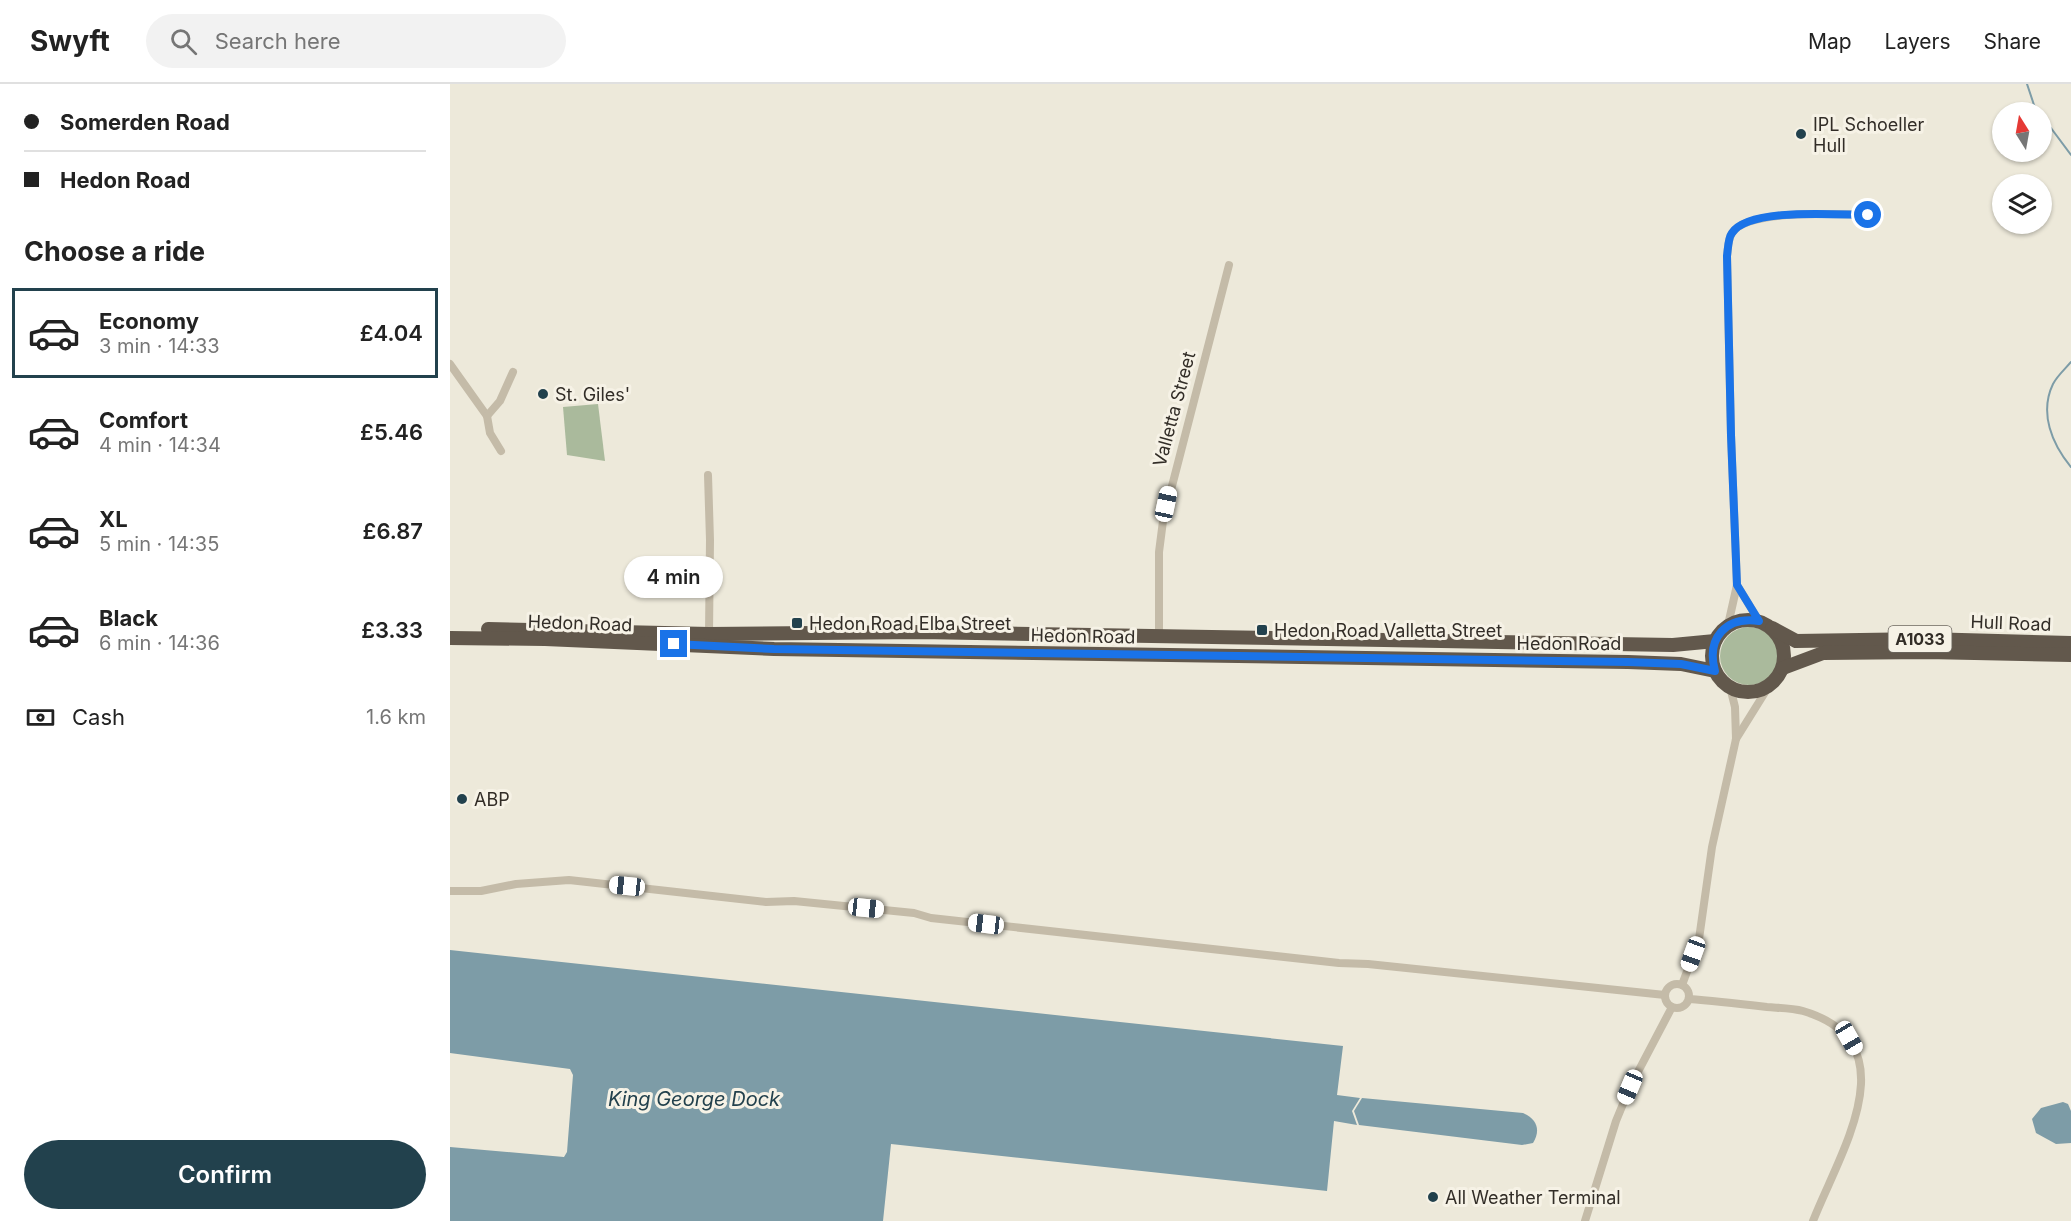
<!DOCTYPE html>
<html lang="en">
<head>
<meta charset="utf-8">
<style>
	:root { --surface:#fff; --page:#f2f2f2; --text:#222; --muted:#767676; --line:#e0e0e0; --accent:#22414d }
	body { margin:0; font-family:Inter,sans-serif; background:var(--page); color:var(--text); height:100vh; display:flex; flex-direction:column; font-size:22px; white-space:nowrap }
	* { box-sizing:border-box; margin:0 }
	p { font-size:20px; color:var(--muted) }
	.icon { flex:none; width:33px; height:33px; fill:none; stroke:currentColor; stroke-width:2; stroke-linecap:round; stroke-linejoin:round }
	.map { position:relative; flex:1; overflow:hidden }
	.sheet { display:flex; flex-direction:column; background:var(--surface); width:450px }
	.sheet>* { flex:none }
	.top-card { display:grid; align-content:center; height:132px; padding:0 24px; background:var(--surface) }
	.needle { width:39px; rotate:349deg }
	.controls { position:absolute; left:1542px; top:18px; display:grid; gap:12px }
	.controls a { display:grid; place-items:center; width:60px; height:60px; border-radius:50%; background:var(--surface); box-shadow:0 2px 4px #0004; font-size:30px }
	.end { position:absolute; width:27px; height:27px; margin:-14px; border:8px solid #1a73e8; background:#fff; box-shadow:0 0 0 3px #fff }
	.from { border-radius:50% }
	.bubble { position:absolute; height:42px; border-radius:21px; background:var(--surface); box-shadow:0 2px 4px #0004; font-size:20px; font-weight:600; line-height:42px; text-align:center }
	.car { position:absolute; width:18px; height:36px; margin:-18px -9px; border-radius:8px; box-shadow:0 0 4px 2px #0007; background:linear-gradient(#fff 24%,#345 0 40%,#fff 0 76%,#345 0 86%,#fff 0) }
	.top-card b { display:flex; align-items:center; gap:21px; height:57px; font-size:22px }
	.top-card b+b { border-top:2px solid var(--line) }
	.top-card i { width:15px; height:15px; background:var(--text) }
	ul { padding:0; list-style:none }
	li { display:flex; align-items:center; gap:18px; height:90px; margin:0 12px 9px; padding:0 12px; border:3px solid transparent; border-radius:0px }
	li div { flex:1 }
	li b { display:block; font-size:22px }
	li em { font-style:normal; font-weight:600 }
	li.selected { border-color:var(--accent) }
	li>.icon { width:54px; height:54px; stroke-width:1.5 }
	h2 { padding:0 24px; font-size:27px; line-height:72px }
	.pay { display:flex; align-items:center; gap:15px; height:66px; padding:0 24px; font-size:22px }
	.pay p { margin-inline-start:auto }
	.action { display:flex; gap:12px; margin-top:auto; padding:12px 24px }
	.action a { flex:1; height:69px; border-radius:36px; background:var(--accent); color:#fff; font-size:24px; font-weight:600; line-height:69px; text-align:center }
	header { display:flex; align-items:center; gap:36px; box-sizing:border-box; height:84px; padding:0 30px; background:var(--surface); border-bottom:2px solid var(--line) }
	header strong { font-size:28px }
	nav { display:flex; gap:33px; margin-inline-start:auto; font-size:21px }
	.search { width:420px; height:54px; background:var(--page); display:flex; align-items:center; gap:15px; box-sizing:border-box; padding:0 21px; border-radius:33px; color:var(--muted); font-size:22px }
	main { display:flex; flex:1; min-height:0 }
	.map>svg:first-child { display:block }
	.green { fill:#aaba9c }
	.water { fill:#7d9ca7 }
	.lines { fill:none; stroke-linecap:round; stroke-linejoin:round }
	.stream { stroke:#7d9ca7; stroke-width:2 }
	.minor { stroke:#c4bba8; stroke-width:8 }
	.trunk { stroke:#62584c; stroke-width:14 }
	.route { stroke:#1a73e8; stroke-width:8 }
	.poi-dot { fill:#22414d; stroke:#f6f2e6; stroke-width:2 }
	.labels { text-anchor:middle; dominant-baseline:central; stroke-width:6; stroke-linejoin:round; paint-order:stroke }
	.shield { fill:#f6f2e6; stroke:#6d6860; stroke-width:1.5 }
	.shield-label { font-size:16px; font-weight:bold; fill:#322d27 }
	.poi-label { font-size:18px; fill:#322d27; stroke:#f6f2e6; text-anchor:start }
	.street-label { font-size:18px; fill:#322d27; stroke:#f6f2e6 }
	.water-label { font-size:20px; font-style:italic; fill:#22414d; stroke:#f6f2e6 }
</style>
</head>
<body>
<header>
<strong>Swyft</strong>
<div class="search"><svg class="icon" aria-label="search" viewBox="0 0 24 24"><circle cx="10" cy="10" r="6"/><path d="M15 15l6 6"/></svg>Search here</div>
<nav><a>Map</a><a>Layers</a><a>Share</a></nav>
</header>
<main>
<section class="sheet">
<div class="top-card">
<b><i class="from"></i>Somerden Road</b>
<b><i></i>Hedon Road</b>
</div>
<h2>Choose a ride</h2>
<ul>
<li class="selected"><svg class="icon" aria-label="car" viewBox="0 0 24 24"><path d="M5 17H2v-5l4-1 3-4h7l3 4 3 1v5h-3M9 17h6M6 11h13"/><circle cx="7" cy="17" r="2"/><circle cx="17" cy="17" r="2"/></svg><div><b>Economy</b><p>3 min · 14:33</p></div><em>£4.04</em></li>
<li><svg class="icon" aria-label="car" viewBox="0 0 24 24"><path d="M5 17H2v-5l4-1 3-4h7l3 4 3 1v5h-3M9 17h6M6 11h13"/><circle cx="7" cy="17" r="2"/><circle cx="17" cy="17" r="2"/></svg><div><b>Comfort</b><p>4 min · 14:34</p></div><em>£5.46</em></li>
<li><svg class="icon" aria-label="car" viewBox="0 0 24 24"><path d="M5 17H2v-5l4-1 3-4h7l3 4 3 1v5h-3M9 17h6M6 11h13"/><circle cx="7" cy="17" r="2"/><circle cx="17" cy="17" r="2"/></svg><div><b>XL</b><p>5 min · 14:35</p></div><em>£6.87</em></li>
<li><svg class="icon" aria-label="car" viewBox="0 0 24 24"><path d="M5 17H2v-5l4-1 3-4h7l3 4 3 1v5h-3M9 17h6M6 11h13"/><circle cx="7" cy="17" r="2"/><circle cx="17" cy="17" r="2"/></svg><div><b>Black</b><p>6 min · 14:36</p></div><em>£3.33</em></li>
</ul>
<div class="pay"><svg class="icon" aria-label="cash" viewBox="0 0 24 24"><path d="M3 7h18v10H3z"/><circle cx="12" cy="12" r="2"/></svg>Cash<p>1.6 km</p></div>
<div class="action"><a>Confirm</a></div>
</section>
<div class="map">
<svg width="1621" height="1137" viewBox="0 0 1621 1137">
	<rect width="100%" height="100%" fill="#ede9da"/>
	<g class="green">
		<polygon points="148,320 155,377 117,371 113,323"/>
		<circle cx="1299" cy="572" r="29"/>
	</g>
	<g class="water">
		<polygon points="0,866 893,962 887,1011 910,1014 902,1027 907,1041 884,1037 877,1107 441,1060 433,1137 0,1137 0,1063 114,1073 117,1068 123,991 120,985 0,969"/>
		<path d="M912,1014L1073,1029C1087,1035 1091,1046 1083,1059L1072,1061L909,1041L904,1027Z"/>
		<polygon points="1613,1018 1618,1020 1621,1027 1621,1059 1606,1060 1586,1049 1582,1035 1591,1024"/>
	</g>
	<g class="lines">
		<g class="stream">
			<polyline points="1577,0 1584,21 1589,28"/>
			<polyline points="1592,32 1621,71"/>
			<path d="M1621,278C1615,285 1607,292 1603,300C1589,329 1602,360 1621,383"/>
		</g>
		<g class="minor">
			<polyline points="0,280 37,332 50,317 63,288"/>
			<polyline points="37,332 40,349 51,367"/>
			<polyline points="258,391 260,456 259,550"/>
			<polyline points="1287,501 1309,537"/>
			<path d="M1278,541L1287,501L1281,351L1277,172C1278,165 1278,155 1282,149C1298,123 1400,131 1430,131"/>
			<polyline points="709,552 709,468 713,437 779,181"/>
			<polyline points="1286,655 1319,602"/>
			<polyline points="0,807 31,807 66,800 119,796 316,818 344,817 464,829 481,834 889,879 918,880 1215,911"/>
			<circle cx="1227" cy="912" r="12"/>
			<polyline points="1232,901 1249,855 1262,763 1286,655 1285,623 1280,603"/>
			<path d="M1239,915C1265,917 1291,920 1317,923C1329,924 1342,924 1353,927C1462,959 1389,1070 1363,1137"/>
			<polyline points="1135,1137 1166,1037 1180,1003 1222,923"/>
		</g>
		<g class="trunk">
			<circle cx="1298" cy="572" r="36"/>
			<polyline points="1322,544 1346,557 1475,555 1621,559"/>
			<polyline points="38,545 259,550 471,548 1223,561 1265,557"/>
			<polyline points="0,554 95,555 324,565 1178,578 1231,580 1265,587"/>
			<polyline points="1333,584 1373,569 1477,568 1621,571"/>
		</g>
	</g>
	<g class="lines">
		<path class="route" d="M224,560L324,565L1178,578L1231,580L1265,587C1256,554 1276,532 1309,537L1287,501L1281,351L1277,172C1278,165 1278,154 1282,149C1299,123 1388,131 1418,131"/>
	</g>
	<g class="poi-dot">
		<circle cx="1351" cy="50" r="6"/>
		<circle cx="93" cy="310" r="6"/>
		<rect x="341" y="533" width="12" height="12" rx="3"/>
		<rect x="806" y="540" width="12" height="12" rx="3"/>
		<circle cx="12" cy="715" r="6"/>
		<circle cx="983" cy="1113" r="6"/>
	</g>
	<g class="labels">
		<rect class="shield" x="1438.5" y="542" width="63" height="26" rx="4.5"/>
		<g class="shield-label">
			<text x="1470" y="555">A1033</text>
		</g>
		<g class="poi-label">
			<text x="1363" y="40">IPL Schoeller<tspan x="1363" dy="21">Hull</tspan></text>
			<text x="105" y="310">St. Giles'</text>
			<text x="359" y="539">Hedon Road Elba Street</text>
			<text x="824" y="546">Hedon Road Valletta Street</text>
			<text x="24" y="715">ABP</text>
			<text x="995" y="1113">All Weather Terminal</text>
		</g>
		<g class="street-label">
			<text transform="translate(724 325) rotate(-75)">Valletta Street</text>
			<text transform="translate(130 539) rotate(2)">Hedon Road</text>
			<text transform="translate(1561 539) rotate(2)">Hull Road</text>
			<text transform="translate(633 552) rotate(1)">Hedon Road</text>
			<text x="1119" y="559">Hedon Road</text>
		</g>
		<g class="water-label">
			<text x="244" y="1015">King George Dock</text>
		</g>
	</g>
</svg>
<div class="controls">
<a><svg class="needle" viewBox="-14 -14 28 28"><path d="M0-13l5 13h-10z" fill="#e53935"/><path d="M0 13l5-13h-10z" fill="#767676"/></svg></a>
<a><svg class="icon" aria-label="layers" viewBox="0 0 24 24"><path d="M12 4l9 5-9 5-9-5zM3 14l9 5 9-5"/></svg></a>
</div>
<i class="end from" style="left:1418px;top:131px"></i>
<i class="end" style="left:224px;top:560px"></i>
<div class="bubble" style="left:174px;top:472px;width:99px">4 min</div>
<i class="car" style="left:716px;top:420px;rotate:12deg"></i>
<i class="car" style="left:177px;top:802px;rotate:276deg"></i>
<i class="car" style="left:416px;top:824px;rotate:96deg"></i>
<i class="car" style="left:536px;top:840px;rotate:277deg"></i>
<i class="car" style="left:1243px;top:870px;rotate:200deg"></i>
<i class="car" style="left:1399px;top:954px;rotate:150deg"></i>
<i class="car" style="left:1180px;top:1003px;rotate:203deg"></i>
</div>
</main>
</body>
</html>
